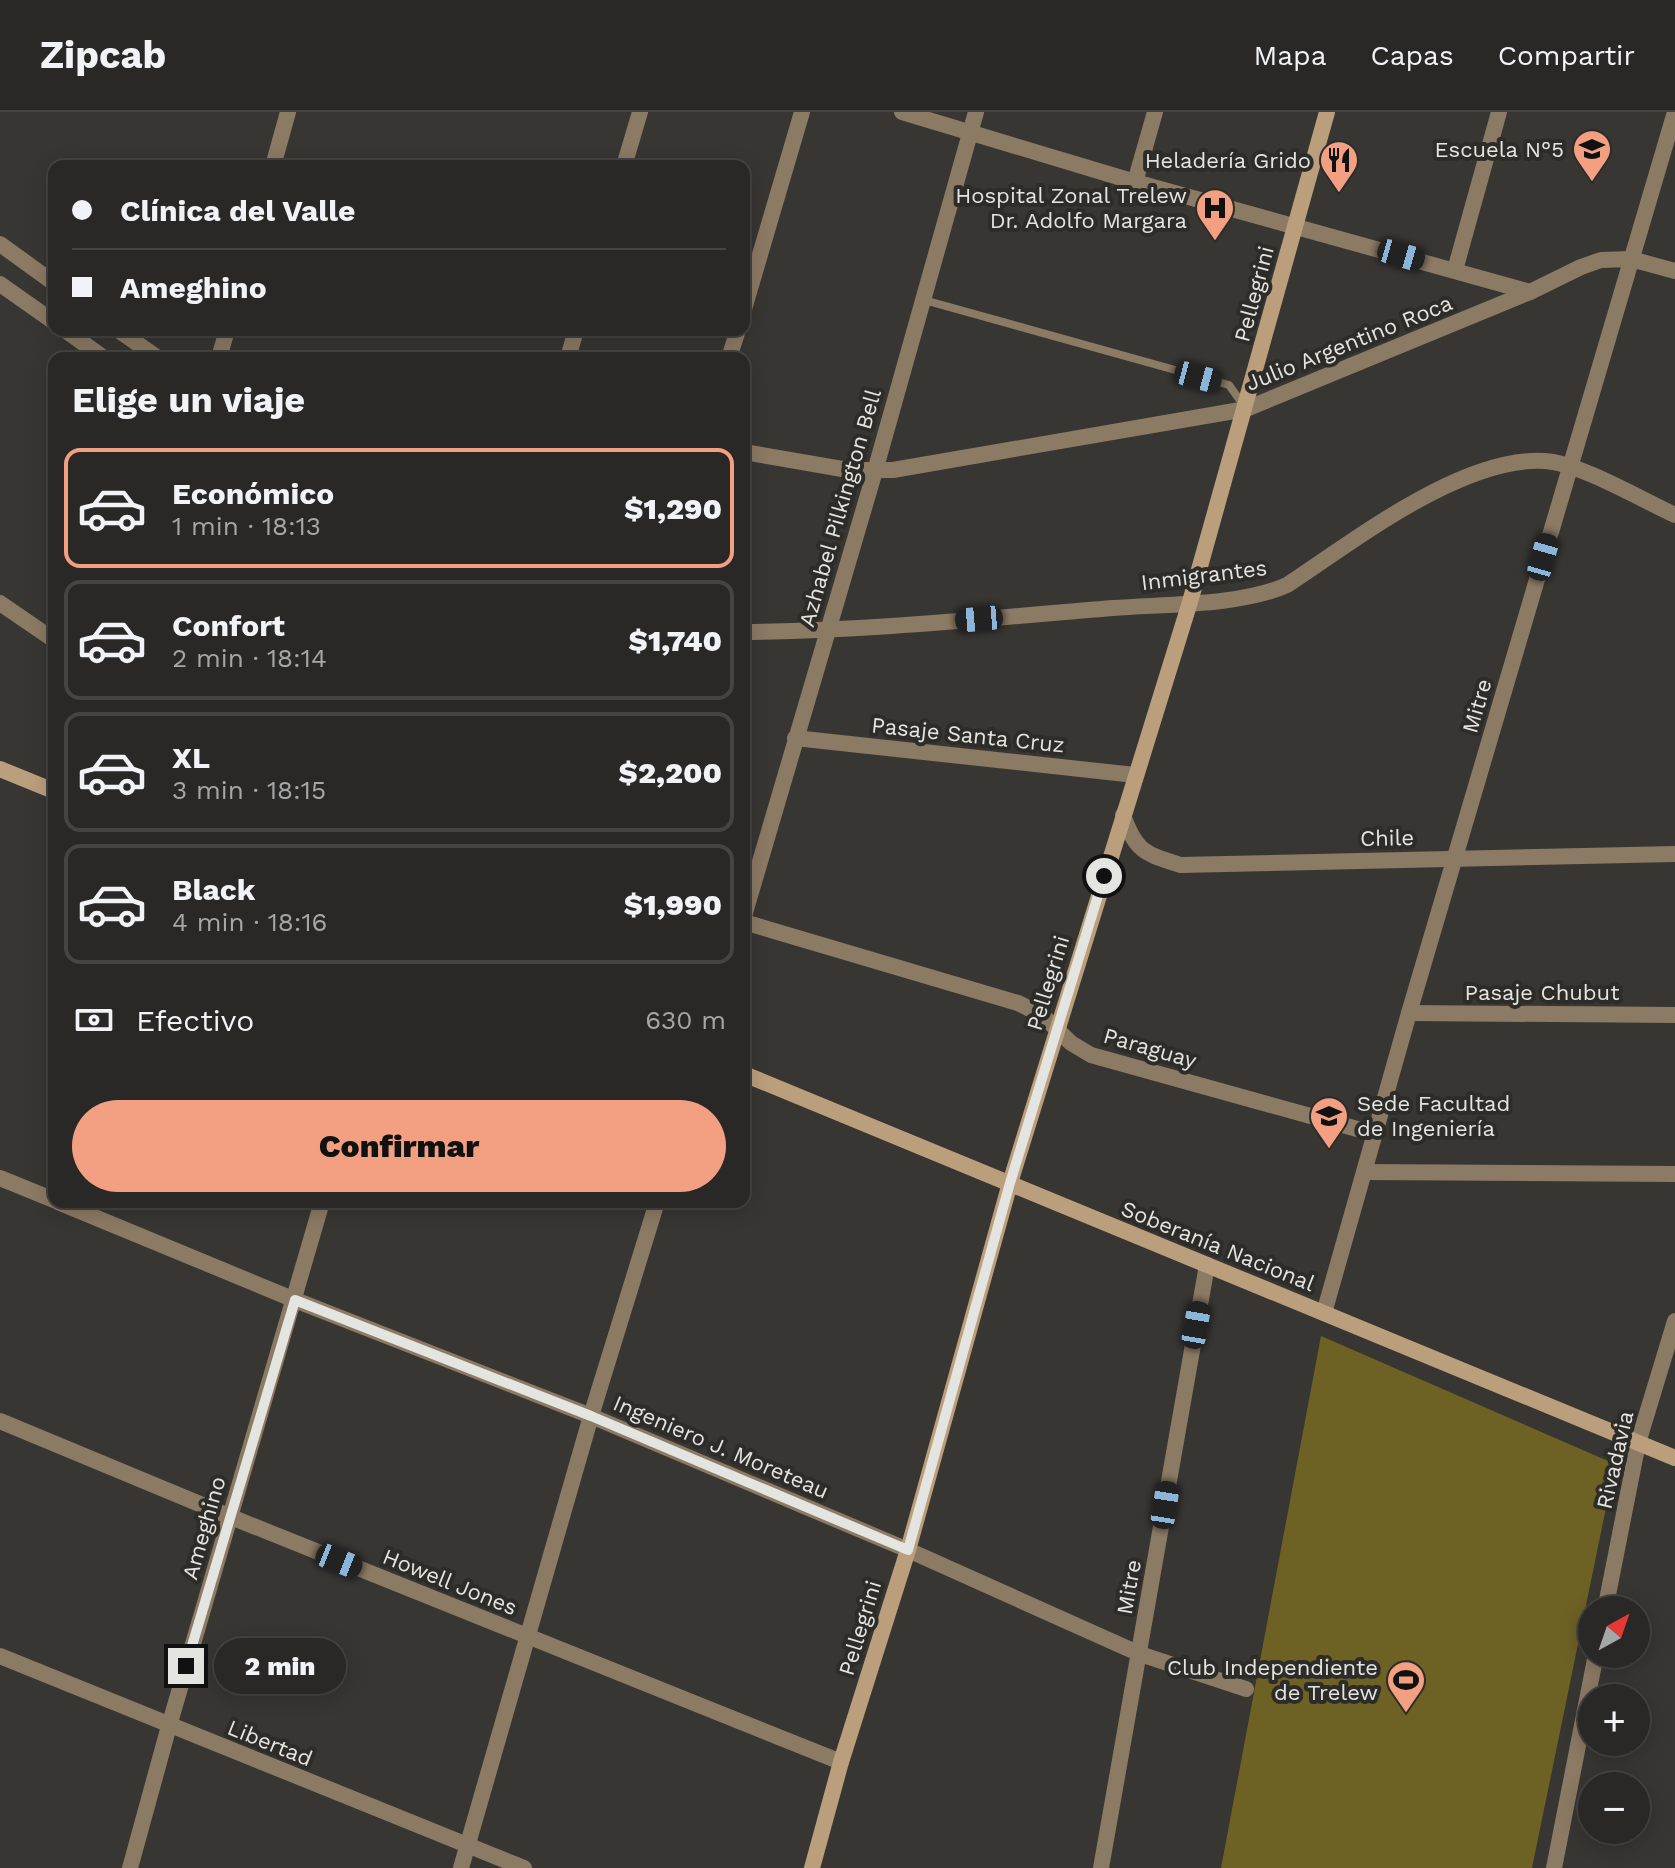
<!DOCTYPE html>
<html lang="es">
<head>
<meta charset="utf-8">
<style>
	:root { --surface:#292826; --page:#353432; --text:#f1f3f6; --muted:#a5a6a7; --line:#454443; --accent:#f2a081 }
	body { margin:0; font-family:"Work Sans",sans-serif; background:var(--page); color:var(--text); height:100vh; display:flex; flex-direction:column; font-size:30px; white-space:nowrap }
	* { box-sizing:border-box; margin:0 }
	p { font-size:26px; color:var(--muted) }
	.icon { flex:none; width:44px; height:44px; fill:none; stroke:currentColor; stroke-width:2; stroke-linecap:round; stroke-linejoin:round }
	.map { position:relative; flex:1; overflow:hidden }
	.details { position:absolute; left:48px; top:240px; width:702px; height:856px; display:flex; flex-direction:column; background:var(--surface); border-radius:16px; box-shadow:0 4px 20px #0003,0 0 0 2px var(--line) }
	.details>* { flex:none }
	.top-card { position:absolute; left:48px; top:48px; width:702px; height:176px; border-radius:16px; box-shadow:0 4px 20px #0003,0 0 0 2px var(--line); display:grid; align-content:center; height:176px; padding:0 24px; background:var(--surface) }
	.needle { width:52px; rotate:40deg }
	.fabs { position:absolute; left:1578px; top:1484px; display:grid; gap:16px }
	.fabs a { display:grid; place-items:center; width:72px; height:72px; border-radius:50%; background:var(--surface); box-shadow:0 4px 20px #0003,0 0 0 2px var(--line); font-size:40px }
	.end { position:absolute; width:36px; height:36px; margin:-18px; border:10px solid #e4e4e1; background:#111; box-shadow:0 0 0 4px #111 }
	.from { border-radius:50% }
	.bubble { position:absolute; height:56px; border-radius:28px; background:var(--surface); box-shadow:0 4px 20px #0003,0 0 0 2px var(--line); font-size:26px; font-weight:800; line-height:56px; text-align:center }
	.car { position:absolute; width:24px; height:48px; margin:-24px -12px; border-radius:10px; box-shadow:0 0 6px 2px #0007; background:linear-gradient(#222 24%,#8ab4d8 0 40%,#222 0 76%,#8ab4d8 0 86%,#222 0) }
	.top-card b { display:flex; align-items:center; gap:28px; height:76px; font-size:30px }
	.top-card b+b { border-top:2px solid var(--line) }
	.top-card i { width:20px; height:20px; background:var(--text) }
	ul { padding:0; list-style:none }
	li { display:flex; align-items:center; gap:24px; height:120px; margin:0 16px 12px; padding:0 8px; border:4px solid var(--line); border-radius:16px }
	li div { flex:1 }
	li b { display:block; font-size:30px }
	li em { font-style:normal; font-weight:800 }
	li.active { border-color:var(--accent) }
	li>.icon { width:72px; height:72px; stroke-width:1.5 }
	h2 { padding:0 24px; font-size:36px; line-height:96px }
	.pay { display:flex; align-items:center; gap:20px; height:88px; padding:0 24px; font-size:30px }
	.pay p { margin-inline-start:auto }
	.button { display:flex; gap:16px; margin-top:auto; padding:16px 24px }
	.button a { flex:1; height:92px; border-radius:48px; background:var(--accent); color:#111; font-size:32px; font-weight:800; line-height:92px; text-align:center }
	header { display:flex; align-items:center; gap:48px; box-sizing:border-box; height:112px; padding:0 40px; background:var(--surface); border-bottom:2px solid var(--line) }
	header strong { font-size:38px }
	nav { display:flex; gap:44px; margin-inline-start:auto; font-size:28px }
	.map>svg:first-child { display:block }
	.green { fill:#6e6124 }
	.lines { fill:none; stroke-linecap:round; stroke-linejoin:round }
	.lane { stroke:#8b7a64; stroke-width:8 }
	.street { stroke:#8b7a64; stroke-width:16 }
	.secondary { stroke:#bb9f7c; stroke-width:16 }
	.route { stroke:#e4e4e1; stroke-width:10 }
	.labels { text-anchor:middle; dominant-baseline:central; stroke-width:8; stroke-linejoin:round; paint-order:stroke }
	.poi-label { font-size:22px; fill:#e4e4e1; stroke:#2d2c29; text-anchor:end }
	.street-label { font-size:22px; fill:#e4e4e1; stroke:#2d2c29 }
</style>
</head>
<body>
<header>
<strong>Zipcab</strong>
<nav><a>Mapa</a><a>Capas</a><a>Compartir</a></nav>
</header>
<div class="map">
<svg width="1675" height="1756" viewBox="0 0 1675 1756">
	<rect width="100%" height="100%" fill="#373633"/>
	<polygon class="green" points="1321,1224 1615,1352 1532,1756 1221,1756"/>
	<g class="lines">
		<polyline class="lane" points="924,188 1229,273 1244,294"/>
		<g class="street">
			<polyline points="902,0 1135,70 1530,180"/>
			<polyline points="273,54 288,0"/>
			<polyline points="624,54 640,0"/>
			<polyline points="1135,70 1155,0"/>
			<polyline points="0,132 54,171"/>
			<polyline points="1455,158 1499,0"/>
			<polyline points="0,172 54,210"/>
			<polyline points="744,197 802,0"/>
			<polyline points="65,218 104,246"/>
			<polyline points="118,218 158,246"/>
			<polyline points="219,246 227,218"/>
			<polyline points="568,246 576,218"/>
			<polyline points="729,246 738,218"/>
			<polyline points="744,340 848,358 893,358 1246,297 1530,180 1581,155 1601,148 1631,147 1675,159"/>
			<polyline points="0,491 54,528"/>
			<path d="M744,520C868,519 990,506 1113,496C1165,492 1241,494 1287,473C1354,429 1462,344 1545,349C1579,351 1642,388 1675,403"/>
			<polyline points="795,626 1135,663"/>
			<path d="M1123,703C1136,740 1145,742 1181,753L1675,742"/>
			<polyline points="744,804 875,359 976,0"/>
			<polyline points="744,810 1018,891 1042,903 1071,931 1091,943 1375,1022"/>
			<polyline points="1409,901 1675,903"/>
			<polyline points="1364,1060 1675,1062"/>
			<polyline points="0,1066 54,1088"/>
			<polyline points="58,1090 295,1188 591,1304 908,1438 1140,1542 1246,1577"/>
			<polyline points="1324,1201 1409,901 1675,0"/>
			<polyline points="0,1309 231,1405 841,1650"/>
			<polyline points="1605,1498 1638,1331 1675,1209"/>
			<polyline points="0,1544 524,1756"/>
			<polyline points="130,1756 169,1614 322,1090"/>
			<polyline points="461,1756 591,1304 657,1090"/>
			<polyline points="1101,1756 1207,1153"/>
			<polyline points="1554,1756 1596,1542"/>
		</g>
		<g class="secondary">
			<polyline points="0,657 54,679"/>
			<polyline points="744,962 1675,1346"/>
			<polyline points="812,1756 841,1650 908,1438 1010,1071 1190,490 1327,0"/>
		</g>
	</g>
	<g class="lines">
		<polyline class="route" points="186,1554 295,1188 591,1304 908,1438 1010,1071 1104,764"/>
	</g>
	<defs>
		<g id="school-pin" transform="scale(2)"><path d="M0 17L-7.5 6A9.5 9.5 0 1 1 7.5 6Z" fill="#f2a081" stroke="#2d2c29"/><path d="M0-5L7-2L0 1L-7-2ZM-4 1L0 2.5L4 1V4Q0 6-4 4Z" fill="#111"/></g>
		<g id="restaurant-pin" transform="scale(2)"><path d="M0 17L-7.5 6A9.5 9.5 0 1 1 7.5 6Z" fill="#f2a081" stroke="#2d2c29"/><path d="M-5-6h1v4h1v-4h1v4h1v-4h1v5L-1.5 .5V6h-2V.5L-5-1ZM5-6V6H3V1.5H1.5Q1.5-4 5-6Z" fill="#111"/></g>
		<g id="hospital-pin" transform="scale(2)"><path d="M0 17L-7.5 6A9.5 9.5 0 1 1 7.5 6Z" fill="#f2a081" stroke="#2d2c29"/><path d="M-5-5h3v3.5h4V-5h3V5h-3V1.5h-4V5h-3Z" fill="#111"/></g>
		<g id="university-pin" transform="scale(2)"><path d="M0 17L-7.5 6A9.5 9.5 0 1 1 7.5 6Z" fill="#f2a081" stroke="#2d2c29"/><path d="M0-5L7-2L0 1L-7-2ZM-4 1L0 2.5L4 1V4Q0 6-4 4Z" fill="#111"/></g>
		<g id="stadium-pin" transform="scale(2)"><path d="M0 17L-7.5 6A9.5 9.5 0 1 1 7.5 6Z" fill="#f2a081" stroke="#2d2c29"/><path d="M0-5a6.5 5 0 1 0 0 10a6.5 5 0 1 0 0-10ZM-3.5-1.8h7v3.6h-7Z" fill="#111"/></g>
	</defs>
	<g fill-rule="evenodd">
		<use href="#school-pin" x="1592" y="37"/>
		<use href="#restaurant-pin" x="1339" y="48"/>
		<use href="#hospital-pin" x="1215" y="96"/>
		<use href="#university-pin" x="1329" y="1004"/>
		<use href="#stadium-pin" x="1406" y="1568"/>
	</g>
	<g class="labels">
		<g class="poi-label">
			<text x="1564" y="37">Escuela N°5</text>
			<text x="1311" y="48">Heladería Grido</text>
			<text x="1187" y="83">Hospital Zonal Trelew<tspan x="1187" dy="25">Dr. Adolfo Margara</tspan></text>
			<text x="1357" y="991" text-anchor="start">Sede Facultad<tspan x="1357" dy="25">de Ingeniería</tspan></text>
			<text x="1378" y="1555">Club Independiente<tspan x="1378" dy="25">de Trelew</tspan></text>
		</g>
		<g class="street-label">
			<text transform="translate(1254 182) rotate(-75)">Pellegrini</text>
			<text transform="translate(1349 231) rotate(-22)">Julio Argentino Roca</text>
			<text transform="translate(840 396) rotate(-74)">Azhabel Pilkington Bell</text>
			<text transform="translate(1204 463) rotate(-7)">Inmigrantes</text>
			<text transform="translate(1477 594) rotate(-74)">Mitre</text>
			<text transform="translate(968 623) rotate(6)">Pasaje Santa Cruz</text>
			<text transform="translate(1387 726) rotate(-1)">Chile</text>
			<text transform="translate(1048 871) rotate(-73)">Pellegrini</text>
			<text x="1542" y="880">Pasaje Chubut</text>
			<text transform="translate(1150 936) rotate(16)">Paraguay</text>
			<text transform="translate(1218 1134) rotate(22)">Soberanía Nacional</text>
			<text transform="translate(721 1335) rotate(23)">Ingeniero J. Moreteau</text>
			<text transform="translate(1615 1348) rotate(-77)">Rivadavia</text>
			<text transform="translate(204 1416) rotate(-74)">Ameghino</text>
			<text transform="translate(450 1470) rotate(22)">Howell Jones</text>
			<text transform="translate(1129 1475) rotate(-80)">Mitre</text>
			<text transform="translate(860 1516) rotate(-73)">Pellegrini</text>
			<text transform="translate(270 1631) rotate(22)">Libertad</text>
		</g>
	</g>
</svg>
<div class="fabs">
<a><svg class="needle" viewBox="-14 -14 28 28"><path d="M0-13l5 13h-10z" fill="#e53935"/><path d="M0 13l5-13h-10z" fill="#a5a6a7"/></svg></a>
<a>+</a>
<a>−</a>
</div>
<i class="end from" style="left:1104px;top:764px"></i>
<i class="end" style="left:186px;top:1554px"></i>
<div class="bubble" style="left:214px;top:1526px;width:132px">2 min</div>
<i class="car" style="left:1401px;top:143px;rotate:106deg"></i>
<i class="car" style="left:1198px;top:265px;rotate:105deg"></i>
<i class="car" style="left:1543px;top:445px;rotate:16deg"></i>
<i class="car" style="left:979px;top:507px;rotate:265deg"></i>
<i class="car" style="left:1196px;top:1213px;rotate:10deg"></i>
<i class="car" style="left:1165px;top:1393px;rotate:9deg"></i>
<i class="car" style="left:339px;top:1449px;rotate:112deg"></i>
<div class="top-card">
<b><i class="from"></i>Clínica del Valle</b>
<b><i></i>Ameghino</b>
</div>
<section class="details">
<h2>Elige un viaje</h2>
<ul>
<li class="active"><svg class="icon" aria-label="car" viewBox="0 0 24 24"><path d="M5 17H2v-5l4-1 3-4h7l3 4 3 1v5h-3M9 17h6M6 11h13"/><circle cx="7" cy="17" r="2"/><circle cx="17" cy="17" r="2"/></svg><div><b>Económico</b><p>1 min · 18:13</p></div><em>$1,290</em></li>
<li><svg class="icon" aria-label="car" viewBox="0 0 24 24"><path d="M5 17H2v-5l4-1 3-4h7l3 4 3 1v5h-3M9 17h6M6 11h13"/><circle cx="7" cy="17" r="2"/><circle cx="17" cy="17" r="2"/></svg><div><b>Confort</b><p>2 min · 18:14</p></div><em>$1,740</em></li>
<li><svg class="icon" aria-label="car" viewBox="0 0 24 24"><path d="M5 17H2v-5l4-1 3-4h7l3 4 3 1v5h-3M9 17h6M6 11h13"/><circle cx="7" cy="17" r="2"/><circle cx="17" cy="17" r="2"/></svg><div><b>XL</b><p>3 min · 18:15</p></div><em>$2,200</em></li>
<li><svg class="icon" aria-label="car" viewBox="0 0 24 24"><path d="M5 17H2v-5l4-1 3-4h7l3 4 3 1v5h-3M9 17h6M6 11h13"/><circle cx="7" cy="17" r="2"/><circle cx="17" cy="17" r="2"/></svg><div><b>Black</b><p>4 min · 18:16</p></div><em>$1,990</em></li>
</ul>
<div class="pay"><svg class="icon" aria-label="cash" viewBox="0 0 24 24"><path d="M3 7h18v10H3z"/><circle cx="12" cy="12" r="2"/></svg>Efectivo<p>630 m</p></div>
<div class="button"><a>Confirmar</a></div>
</section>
</div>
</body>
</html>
